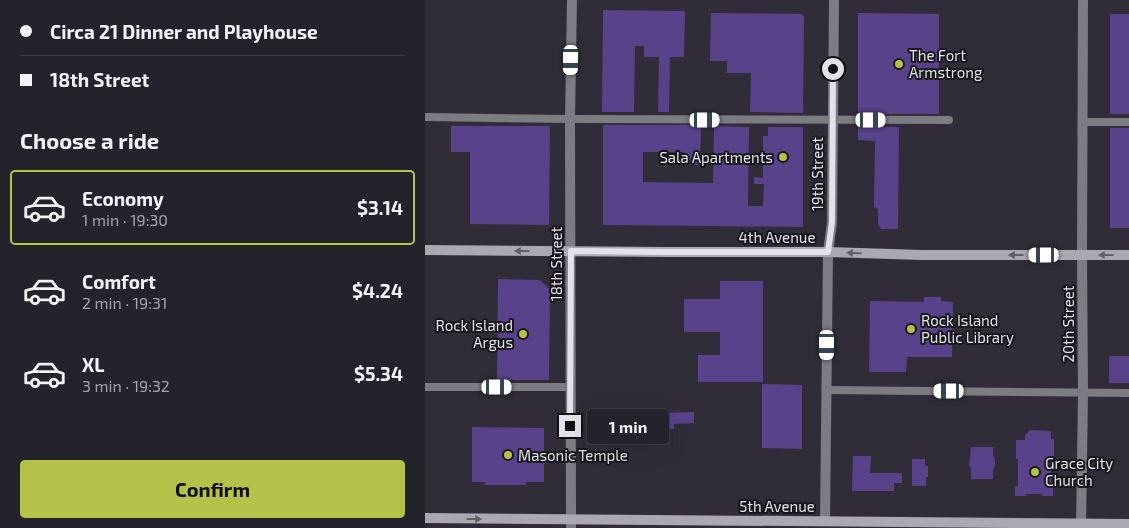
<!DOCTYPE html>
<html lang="en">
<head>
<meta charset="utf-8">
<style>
	:root { --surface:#24222a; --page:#302f36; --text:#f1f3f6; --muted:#a3a4a8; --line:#413f47; --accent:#b4c24a }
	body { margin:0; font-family:"Exo 2",sans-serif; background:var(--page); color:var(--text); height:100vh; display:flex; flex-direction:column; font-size:19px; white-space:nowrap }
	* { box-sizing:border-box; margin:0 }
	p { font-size:16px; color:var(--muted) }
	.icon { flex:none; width:28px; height:28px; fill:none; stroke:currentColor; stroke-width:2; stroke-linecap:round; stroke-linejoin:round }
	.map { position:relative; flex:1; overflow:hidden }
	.details { display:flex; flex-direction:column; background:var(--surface); width:425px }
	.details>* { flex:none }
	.guide { display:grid; align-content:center; height:110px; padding:0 20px; background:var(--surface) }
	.end { position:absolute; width:22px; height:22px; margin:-11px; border:6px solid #e3e2e8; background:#111; box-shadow:0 0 0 2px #111 }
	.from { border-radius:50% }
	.bubble { position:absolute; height:35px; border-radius:5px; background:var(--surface); box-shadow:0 5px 20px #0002,0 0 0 1px var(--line); font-size:16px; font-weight:700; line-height:35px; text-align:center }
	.car { position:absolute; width:15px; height:30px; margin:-15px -8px; border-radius:6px; box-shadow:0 0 4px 1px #0007; background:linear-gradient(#fff 24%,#345 0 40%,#fff 0 76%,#345 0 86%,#fff 0) }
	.guide b { display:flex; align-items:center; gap:18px; height:48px; font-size:19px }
	.guide b+b { border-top:1px solid var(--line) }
	.guide i { width:12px; height:12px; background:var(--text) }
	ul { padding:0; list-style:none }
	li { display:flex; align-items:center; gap:15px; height:75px; margin:0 10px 8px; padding:0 10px; border:2px solid transparent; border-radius:5px }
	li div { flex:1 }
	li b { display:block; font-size:19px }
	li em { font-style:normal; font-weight:700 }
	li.on { border-color:var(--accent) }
	li>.icon { width:45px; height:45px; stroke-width:1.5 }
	h2 { padding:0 20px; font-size:22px; line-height:60px }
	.cta { display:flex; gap:10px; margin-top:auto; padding:10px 20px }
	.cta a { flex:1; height:58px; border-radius:5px; background:var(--accent); color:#111; font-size:20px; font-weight:700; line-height:58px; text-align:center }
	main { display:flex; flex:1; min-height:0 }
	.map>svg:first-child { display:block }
	.building { fill:#584289 }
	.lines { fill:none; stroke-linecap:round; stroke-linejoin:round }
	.service { stroke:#7d7c82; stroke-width:8 }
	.minor { stroke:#7d7c82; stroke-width:10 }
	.tertiary { stroke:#7d7c82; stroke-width:10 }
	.secondary { stroke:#aaa8b1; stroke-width:10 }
	.oneway { fill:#605f66 }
	.route { stroke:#e3e2e8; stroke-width:6 }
	.poi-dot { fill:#b4c24a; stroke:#17161b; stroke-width:2 }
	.labels { text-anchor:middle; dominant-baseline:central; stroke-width:4; stroke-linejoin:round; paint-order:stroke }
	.poi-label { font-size:15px; fill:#e3e2e8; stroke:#17161b; text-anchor:start }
	.street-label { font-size:15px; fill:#e3e2e8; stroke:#17161b }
</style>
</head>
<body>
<main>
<section class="details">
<div class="guide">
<b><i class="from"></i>Circa 21 Dinner and Playhouse</b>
<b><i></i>18th Street</b>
</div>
<h2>Choose a ride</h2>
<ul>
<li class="on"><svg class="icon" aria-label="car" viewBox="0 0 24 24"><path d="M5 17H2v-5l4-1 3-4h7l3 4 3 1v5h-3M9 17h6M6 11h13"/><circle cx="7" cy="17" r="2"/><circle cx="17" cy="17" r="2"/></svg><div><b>Economy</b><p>1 min · 19:30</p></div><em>$3.14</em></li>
<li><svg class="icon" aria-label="car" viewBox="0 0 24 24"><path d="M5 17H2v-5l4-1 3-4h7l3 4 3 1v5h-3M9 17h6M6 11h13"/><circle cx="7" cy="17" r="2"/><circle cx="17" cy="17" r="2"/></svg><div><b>Comfort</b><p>2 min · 19:31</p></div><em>$4.24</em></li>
<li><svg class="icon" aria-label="car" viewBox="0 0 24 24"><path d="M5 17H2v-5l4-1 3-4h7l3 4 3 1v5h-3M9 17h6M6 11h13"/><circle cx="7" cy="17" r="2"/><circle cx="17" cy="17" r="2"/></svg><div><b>XL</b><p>3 min · 19:32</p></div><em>$5.34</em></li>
</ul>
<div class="cta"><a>Confirm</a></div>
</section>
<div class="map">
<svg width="704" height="528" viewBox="0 0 704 528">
	<rect width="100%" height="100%" fill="#302d38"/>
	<g class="building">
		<polygon points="178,10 260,11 259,57 245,57 244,112 233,112 234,57 219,57 219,46 210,46 209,112 177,112"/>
		<polygon points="286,13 376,14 379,16 378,113 325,112 326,73 302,73 302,61 285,61"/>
		<polygon points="433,13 514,14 514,114 433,114"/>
		<rect x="685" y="14" width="19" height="100"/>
		<polygon points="178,125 276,125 275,165 259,165 259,152 218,152 218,182 288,183 289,126 324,127 323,206 338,206 339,184 329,184 329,177 338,178 338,136 343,136 343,127 378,127 378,227 178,225"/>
		<polygon points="26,126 125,126 124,225 45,224 45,152 26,152"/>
		<polygon points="433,127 474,127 473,229 456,229 453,224 453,209 449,207 450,141 433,140"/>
		<rect x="685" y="128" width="19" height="100"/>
		<polygon points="73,279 115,280 125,289 124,380 72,380"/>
		<polygon points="295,281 338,281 338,382 273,382 273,355 295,355 295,332 259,332 259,299 295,299"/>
		<polygon points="499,297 516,297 516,301 528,302 527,357 482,357 481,372 444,372 445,301 499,302"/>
		<rect x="684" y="356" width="20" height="27"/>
		<polygon points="337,384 377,385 377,449 337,448"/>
		<polygon points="269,412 269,423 249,424 249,429 244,429 244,424 237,424 236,413"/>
		<polygon points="47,427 119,428 119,482 101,482 101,485 60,485 60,482 47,482"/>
		<polygon points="605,430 626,431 626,439 629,439 629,460 626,460 626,484 628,484 628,496 617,496 617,494 601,494 601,496 590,496 590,486 593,486 593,459 591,459 591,440 600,440 600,435"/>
		<polygon points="546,447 568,447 568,455 570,459 570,465 568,469 568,479 546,479 546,468 544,465"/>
		<polygon points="428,456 446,456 445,473 477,473 477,483 469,483 469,491 427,491"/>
		<polygon points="487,459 500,459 500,466 503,466 503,477 501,477 501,486 487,486"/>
	</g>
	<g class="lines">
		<g class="service">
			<polyline points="0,117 145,119 524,120"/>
			<polyline points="658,122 704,122"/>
			<polyline points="0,387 145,387"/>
			<polyline points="402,390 704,393"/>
		</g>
		<polyline class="minor" points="146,519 146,528"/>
		<g class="tertiary">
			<polyline points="146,519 145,119 147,0"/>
			<polyline points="400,521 403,252 407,223 409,0"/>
			<polyline points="656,528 658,393 657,255 658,0"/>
		</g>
		<g class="secondary">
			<polyline points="0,250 241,252 403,252 497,255 704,255"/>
			<polyline points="0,518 704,524"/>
		</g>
	</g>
	<defs><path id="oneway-solid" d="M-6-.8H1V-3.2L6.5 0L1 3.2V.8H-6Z" transform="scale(1.25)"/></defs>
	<g class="oneway">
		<use href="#oneway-solid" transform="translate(97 251) rotate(-180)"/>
		<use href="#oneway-solid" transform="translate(429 253) rotate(-178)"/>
		<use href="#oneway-solid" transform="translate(591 255) rotate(-180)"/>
		<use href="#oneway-solid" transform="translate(681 255) rotate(-180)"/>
		<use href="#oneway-solid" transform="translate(49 519)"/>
	</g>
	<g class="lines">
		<polyline class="route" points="145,426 146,251 241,252 403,252 407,222 408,69"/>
	</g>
	<g class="poi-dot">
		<circle cx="474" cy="64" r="5"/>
		<circle cx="358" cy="157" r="5"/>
		<circle cx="486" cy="329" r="5"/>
		<circle cx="98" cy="334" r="5"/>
		<circle cx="83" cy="455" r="5"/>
		<circle cx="610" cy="472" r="5"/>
	</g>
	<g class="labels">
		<g class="poi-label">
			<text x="484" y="55">The Fort<tspan x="484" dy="17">Armstrong</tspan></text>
			<text x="348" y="157" text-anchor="end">Sala Apartments</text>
			<text x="496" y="320">Rock Island<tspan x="496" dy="17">Public Library</tspan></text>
			<text x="88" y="325" text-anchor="end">Rock Island<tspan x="88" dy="17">Argus</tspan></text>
			<text x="93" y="455">Masonic Temple</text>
			<text x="620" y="463">Grace City<tspan x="620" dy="17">Church</tspan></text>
		</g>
		<g class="street-label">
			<text transform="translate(392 174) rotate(-90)">19th Street</text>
			<text x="352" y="237">4th Avenue</text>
			<text transform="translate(131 264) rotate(-90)">18th Street</text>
			<text transform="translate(643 324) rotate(-90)">20th Street</text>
			<text x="352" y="506">5th Avenue</text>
		</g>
	</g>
</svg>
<i class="end from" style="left:408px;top:69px"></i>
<i class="end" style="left:145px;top:426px"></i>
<div class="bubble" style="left:162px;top:409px;width:82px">1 min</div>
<i class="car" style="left:146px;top:60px;rotate:181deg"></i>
<i class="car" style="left:280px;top:120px;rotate:90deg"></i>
<i class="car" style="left:446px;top:120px;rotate:90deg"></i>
<i class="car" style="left:619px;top:255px;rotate:270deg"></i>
<i class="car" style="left:402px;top:345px;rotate:180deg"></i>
<i class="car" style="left:72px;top:387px;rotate:90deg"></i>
<i class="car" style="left:524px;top:391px;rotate:270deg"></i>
</div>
</main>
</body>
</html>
